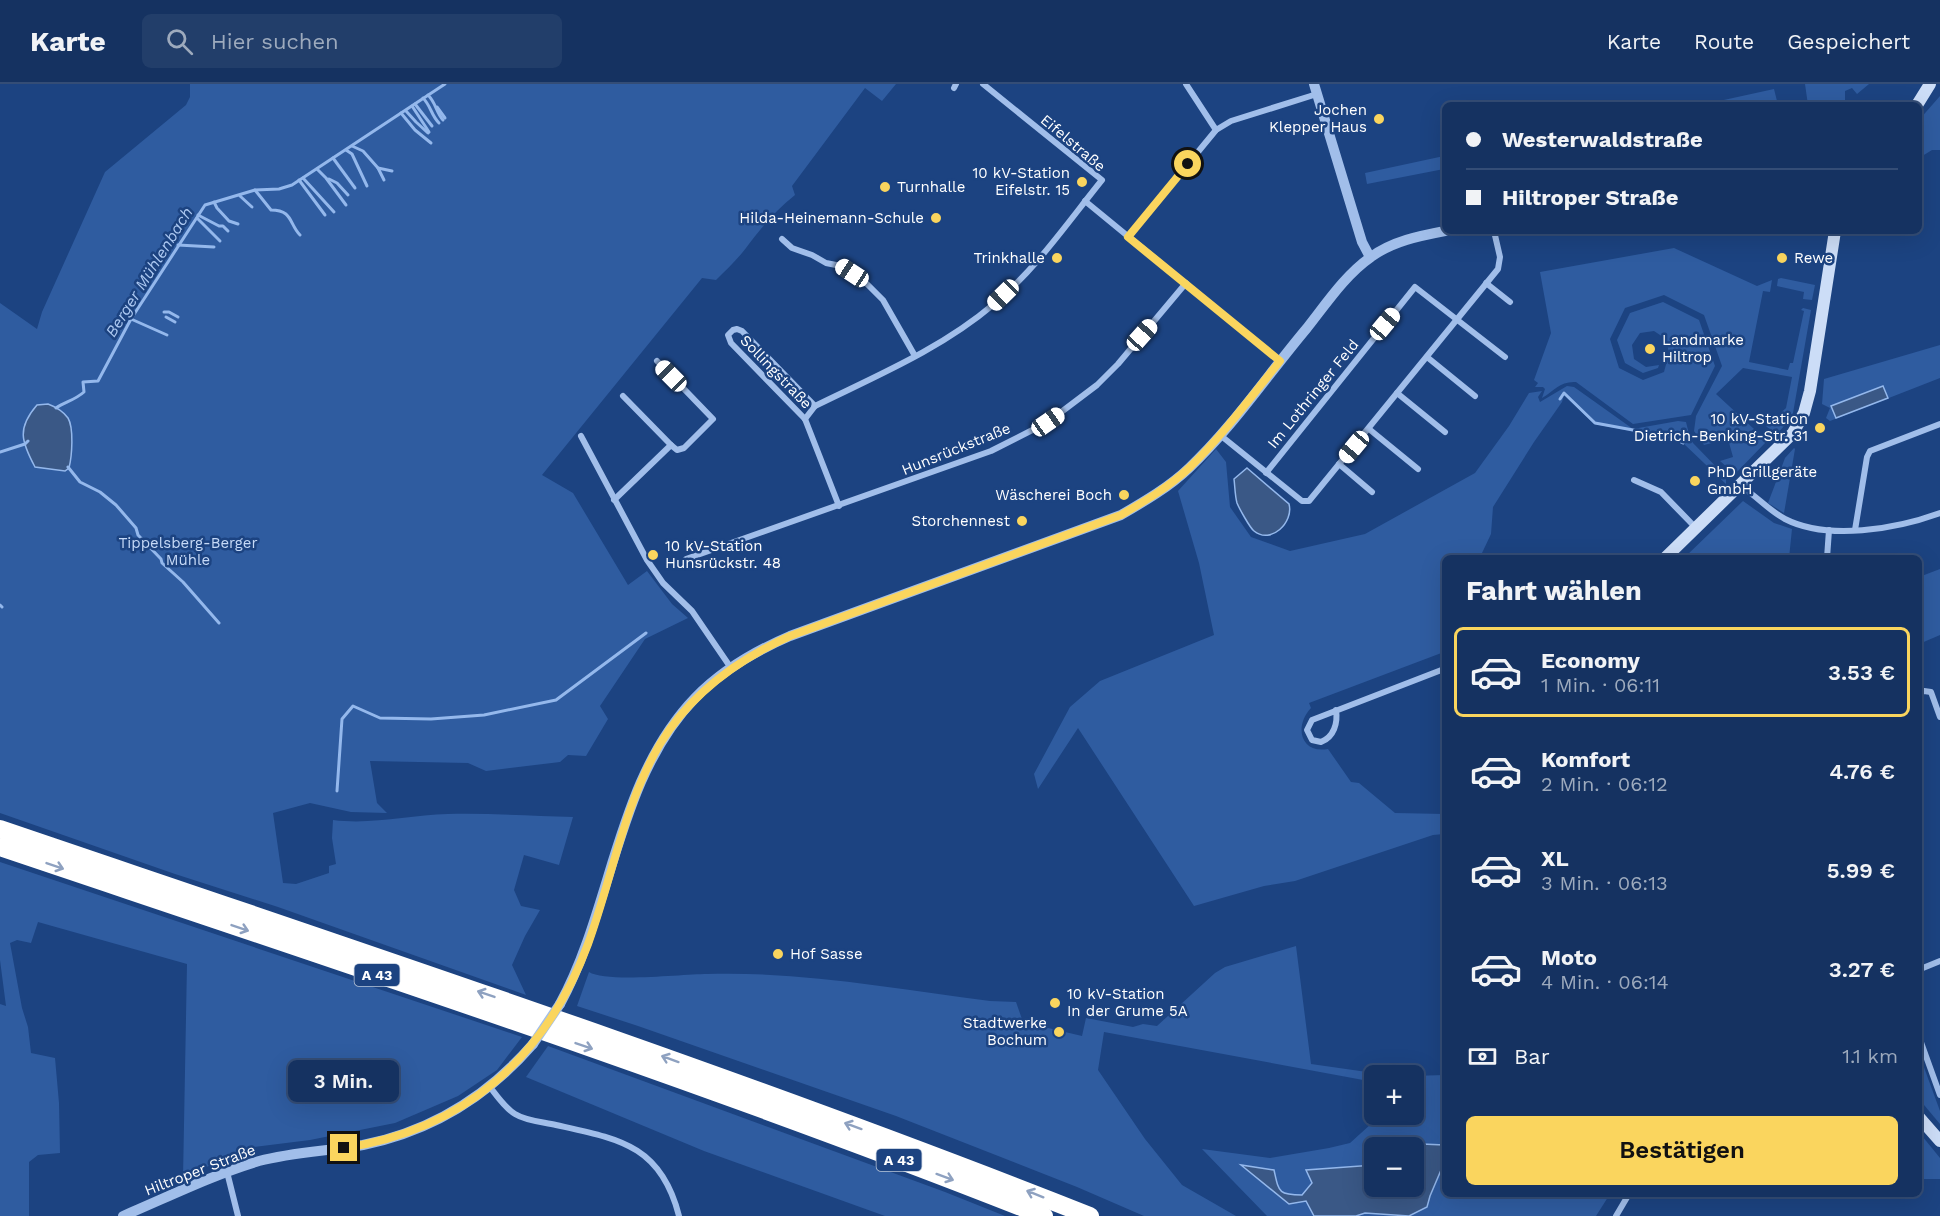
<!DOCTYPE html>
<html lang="de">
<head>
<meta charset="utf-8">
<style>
	:root { --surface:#153261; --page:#223e6a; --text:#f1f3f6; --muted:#9daabd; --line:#344d76; --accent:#fad55e }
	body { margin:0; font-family:"Work Sans",sans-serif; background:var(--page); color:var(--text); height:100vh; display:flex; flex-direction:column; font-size:22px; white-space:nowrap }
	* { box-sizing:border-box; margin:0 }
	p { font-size:20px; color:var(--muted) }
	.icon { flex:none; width:33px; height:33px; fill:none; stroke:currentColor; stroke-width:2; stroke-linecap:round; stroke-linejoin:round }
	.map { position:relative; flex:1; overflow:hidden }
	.drawer { position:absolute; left:1442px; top:471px; width:480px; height:642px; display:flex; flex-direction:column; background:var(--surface); border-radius:9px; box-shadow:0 6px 24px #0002,0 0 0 2px var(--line) }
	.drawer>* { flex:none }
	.top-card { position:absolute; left:1442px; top:18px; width:480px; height:132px; border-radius:9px; box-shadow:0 6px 24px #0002,0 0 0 2px var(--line); display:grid; align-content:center; height:132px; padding:0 24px; background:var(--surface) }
	.tools { position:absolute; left:1364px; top:981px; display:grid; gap:12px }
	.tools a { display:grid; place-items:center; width:60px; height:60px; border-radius:9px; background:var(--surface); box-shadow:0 6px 24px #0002,0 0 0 2px var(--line); font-size:30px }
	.end { position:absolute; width:27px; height:27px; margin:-14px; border:8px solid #fad55e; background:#111; box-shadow:0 0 0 3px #111 }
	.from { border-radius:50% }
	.bubble { position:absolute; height:42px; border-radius:9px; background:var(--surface); box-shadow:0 6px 24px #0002,0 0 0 2px var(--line); font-size:20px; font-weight:600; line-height:42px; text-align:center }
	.car { position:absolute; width:18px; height:36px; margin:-18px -9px; border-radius:8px; box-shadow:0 0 4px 2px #0007; background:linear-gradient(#fff 24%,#345 0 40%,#fff 0 76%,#345 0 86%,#fff 0) }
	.top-card b { display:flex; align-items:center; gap:21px; height:57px; font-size:22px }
	.top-card b+b { border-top:2px solid var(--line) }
	.top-card i { width:15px; height:15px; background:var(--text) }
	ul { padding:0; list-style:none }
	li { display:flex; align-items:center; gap:18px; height:90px; margin:0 12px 9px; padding:0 12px; border:3px solid transparent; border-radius:9px }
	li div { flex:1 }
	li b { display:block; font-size:22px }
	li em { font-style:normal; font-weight:600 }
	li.current { border-color:var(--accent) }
	li>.icon { width:54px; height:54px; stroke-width:1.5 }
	h2 { padding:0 24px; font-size:27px; line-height:72px }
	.pay { display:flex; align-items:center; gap:15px; height:66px; padding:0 24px; font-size:22px }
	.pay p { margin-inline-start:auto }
	.cta { display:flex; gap:12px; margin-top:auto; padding:12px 24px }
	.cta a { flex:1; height:69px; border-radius:9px; background:var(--accent); color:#111; font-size:24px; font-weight:600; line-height:69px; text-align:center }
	header { display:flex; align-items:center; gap:36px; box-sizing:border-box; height:84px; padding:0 30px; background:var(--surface); border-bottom:2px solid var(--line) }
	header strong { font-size:28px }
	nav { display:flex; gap:33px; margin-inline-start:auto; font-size:21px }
	.search { width:420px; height:54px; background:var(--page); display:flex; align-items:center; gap:15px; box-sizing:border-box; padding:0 21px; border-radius:9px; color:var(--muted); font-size:22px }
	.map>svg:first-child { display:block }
	.green { fill:#2f5ca0; fill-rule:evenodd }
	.water { fill:#3a5886; stroke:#94b8ec; stroke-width:1.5 }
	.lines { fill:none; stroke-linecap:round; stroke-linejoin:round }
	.stream { stroke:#94b8ec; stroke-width:3 }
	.minor { stroke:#a1beea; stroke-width:6 }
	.tertiary { stroke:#a1beea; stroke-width:10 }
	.secondary { stroke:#ccddf7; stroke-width:12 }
	.motorway { stroke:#fff; stroke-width:18 }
	.tertiary-bridge { stroke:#a1beea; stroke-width:10 }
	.oneway { stroke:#8ea1c0 }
	.route { stroke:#fad55e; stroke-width:8 }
	.poi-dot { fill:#fad55e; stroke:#1c4381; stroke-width:2 }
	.labels { text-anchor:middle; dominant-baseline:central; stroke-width:5; stroke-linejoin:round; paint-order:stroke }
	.shield { fill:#1c4381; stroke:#bbc7d9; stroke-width:1.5 }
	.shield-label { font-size:14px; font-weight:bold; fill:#fff }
	.poi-label { font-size:15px; fill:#fff; stroke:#1c4381; text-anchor:end }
	.street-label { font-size:15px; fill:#fff; stroke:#1c4381 }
	.park-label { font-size:15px; fill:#c5d9f7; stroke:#1c4381 }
	.water-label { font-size:16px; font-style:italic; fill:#acc8f1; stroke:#1c4381 }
</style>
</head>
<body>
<header>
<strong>Karte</strong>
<div class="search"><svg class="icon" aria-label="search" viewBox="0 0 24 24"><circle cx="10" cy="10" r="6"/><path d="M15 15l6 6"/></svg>Hier suchen</div>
<nav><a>Karte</a><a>Route</a><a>Gespeichert</a></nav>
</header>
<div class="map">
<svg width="1940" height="1132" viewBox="0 0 1940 1132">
	<rect width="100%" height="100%" fill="#1c4381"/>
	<g class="green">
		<path d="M190,0H896L882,17L865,4L792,102L795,111C775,127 761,144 746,164C737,176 726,186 716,196L702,194L542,391L573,409L628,501L647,487L672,520L688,534L645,555L600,622L608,635L586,672L568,671L560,678L486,687L468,679L370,677L377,719L387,729L351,728L310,719L273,729L283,799L296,800L329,789V782L336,780L332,754L333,736C372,741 409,731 448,730C490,729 532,732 573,733L559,781L524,771L514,806L521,822L540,826L525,852L512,881L526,911L278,823L175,790L0,729V219L37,245L42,228L105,88L186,21L190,13Z"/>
		<polygon points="1805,0 1869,0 1857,10 1852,4 1845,7 1845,18 1832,21 1808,21"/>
		<polygon points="1774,5 1778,21 1701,21"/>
		<polygon points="1940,12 1940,66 1932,66 1919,74 1919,36"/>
		<polygon points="1444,72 1444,85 1367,100 1365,89"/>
		<path d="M1674,164L1757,202L1772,196L1770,208L1763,207L1749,278L1788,286L1790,279H1793L1804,227L1801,226L1803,224L1811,226L1793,329L1790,335L1778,349L1775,350L1766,342L1786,324L1792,293L1743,284L1716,310L1767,357L1735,390L1720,377L1733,373L1728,355L1704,361L1694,347L1696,332L1722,282L1704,231L1664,211L1625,224L1610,255L1619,284L1643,296L1664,288L1669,269L1666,255L1654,247L1640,249L1632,261L1634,275L1646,283L1659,281L1658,284L1643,289L1625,279L1617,256L1630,229L1663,218L1699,236L1715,282L1691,331L1633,340L1576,298C1560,297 1554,307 1542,314L1545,305L1543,303H1535L1538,299L1534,296L1551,249L1540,188Z"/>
		<polygon points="1781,194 1815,201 1812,216 1803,215 1804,208 1777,202 1778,195"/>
		<polygon points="1940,261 1940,294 1830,337 1826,334 1830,324 1822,320 1824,295"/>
		<path d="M1567,302L1574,303L1633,345L1678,337L1686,338L1690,354L1693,359L1726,393V400L1683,359L1673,355L1594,340L1564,311L1562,318L1534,358L1493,423L1491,450L1482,469L1476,474H1444V568L1309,619L1311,624C1294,642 1300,670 1328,665L1351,698L1359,699L1395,729L1444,730V750L1433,751L1295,797L1264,802L1194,822L1078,644L1038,705L1034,690L1070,623L1100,597L1214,551L1199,479L1178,407L1216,365L1226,378L1230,423L1251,453L1290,467L1365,450L1475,389L1509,342L1529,309L1542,307L1538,313L1540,318Z"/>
		<polygon points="1794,364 1795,365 1784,429 1768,419 1785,374"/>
		<polygon points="1743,417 1774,439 1792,445 1789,474 1684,474"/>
		<polygon points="1940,485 1940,551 1919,560 1919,493"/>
		<polygon points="0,778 522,953 497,986 458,1012 395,1039 310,1056 247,1064 183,1094 187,880 38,838 31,859 17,856 10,859 22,924 28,943 31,969 55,974 59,1019 60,1069 38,1071 29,1078 29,1132 0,1132 0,920 6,922 0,876"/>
		<path d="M1296,862L1311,980L1388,991L1374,992V998L1104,948L1098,986L1145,1055L1182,1101L1236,1132H1144L1077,1103L896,1032L638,942L577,922L589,888C606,899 684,890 707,890C802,887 896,905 990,917L1016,918L1023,938L1082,952L1086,934L1133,943L1143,940L1157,942L1215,889L1225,883Z"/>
		<polygon points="548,962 945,1108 1005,1132 885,1132 704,1067 526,993"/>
		<polygon points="1918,967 1940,1027 1940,1040 1919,1015"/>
		<path d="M1444,991V1110H1610L1596,1132H1267L1202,1065L1270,1074L1329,1064L1350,1059L1371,1040L1374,1031L1413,1030V992ZM1374,1064H1413V1102H1374Z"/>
		<polygon points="1918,1047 1940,1074 1940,1095 1919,1095"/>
	</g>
	<g class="water">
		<polygon points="1883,302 1888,314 1836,334 1831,322"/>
		<path d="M48,320C56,323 63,327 68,334C74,344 72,372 69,384L65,387L35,383C21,357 17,344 37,321Z"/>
		<path d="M1247,384L1289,420C1294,438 1271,461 1254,447C1250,444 1239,424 1237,419C1235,412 1235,403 1234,395Z"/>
		<path d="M1399,1059L1444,1061V1079L1430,1112L1427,1123L1409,1132L1365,1129L1356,1132H1314L1306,1117L1289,1120L1241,1081L1274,1086C1279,1108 1278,1111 1302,1111L1312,1099L1306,1086L1374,1081V1102H1413V1064L1395,1063Z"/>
	</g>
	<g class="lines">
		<g class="stream">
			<path d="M428,11C436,19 436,28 443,36"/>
			<path d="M423,14C431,22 431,31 439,39"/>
			<polyline points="415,20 432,42"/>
			<polyline points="412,22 429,48"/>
			<polyline points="437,23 445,34"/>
			<polyline points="406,27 416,38 428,49"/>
			<polyline points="401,29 415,46 431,59"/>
			<polyline points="352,62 363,67 378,84 392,87"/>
			<polyline points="346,66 352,70 367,102"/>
			<polyline points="333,74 355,104"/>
			<polyline points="378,84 384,96"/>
			<polyline points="317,85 326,94 346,121"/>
			<polyline points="303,94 334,128"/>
			<polyline points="329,95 337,99 348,111"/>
			<polyline points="299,96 325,131"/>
			<path d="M255,106L271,126C293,126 289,140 300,151"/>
			<polyline points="240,112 252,123"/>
			<polyline points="214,118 217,124 229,137 238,140"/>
			<polyline points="198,131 219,142 223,142 228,147"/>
			<polyline points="197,134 220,157"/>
			<polyline points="178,161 214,163"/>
			<polyline points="164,228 169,228 178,233"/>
			<polyline points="166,233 175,238"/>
			<polyline points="131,235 167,251"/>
			<polyline points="1560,315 1564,309 1595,339 1671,353 1683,359"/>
			<path d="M56,324C65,318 75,316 84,308L83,298L98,297L131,235L205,121L255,106L279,105L292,101L445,0"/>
			<polyline points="0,368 25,360 28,357"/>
			<polyline points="68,383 80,398 100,408 116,421 136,444 138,451 161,475 162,479 183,498 219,539"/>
			<polyline points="0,521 2,523"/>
			<polyline points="337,707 342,635 353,622 380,634 431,635 484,631 556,616 646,549"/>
		</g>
		<g class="minor">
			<polyline points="1186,0 1216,46"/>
			<polyline points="954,4 956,0"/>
			<polyline points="1085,117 1280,277"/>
			<polyline points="1128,153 1216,46 1231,37 1317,10"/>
			<polyline points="782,155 792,164 812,171 826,179 841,182 863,196 883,216 915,272"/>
			<polyline points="1486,199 1510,218"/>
			<polyline points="1427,273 1475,312"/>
			<polyline points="1397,309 1445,348"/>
			<polyline points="623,312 671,361"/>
			<polyline points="815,322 742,247 737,245 733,246 728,251 731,259 805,335 839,422"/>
			<path d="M805,335L815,322C876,292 941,265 994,220C1036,185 1068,138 1102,96L983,0"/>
			<polyline points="1369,345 1418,385"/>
			<polyline points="1220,351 1302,417 1309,417 1498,185 1500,173 1494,147"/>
			<polyline points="581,352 647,476 663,499 692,527 731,584"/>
			<polyline points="1339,380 1372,408"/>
			<polyline points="1266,389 1415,203 1505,273"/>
			<polyline points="1634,396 1661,408 1696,444"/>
			<path d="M1740,402C1756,411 1768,426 1785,435C1828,457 1896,445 1940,429"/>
			<polyline points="614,416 671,361 677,366 684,364 713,335 657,277"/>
			<polyline points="1855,446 1867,373 1870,367 1940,340"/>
			<polyline points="1827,474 1829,446"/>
			<polyline points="686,475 991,367 1048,338 1097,301 1118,280 1186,199"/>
			<polyline points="1918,609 1924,607 1931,608 1940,633"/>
			<path d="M1336,626C1338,639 1334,653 1321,658L1312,656L1307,646L1312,636L1444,585"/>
			<polyline points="1918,886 1940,877"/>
			<polyline points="1918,950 1940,1011"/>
			<path d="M490,1003C497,1012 505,1024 515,1030C526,1037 543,1038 556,1041C619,1055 661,1061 679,1132"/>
			<polyline points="227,1088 238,1132"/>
			<polyline points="1616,1132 1629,1110"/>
		</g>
		<g class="tertiary">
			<polyline points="1314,0 1362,158 1370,173"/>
			<path d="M560,920C613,823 616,696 695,614C722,586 755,567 790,552L1121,431C1145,417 1169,403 1189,384C1232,344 1269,289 1307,244C1326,220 1346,190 1371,173C1393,157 1419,152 1445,147"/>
			<path d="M123,1132C168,1113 212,1091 259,1077C293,1068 329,1067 363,1061C432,1047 487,1013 533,960"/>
		</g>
		<g class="secondary">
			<polyline points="1917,21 1930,0"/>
			<polyline points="1665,474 1793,349 1804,329 1810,307 1835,147"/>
			<polyline points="1918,1032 1940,1057"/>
		</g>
		<g class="motorway">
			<path d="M0,745C365,869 731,990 1090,1132"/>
			<path d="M0,763C350,881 701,996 1044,1132"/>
		</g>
		<polyline class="tertiary-bridge" points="533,960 560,920"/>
	</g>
	<defs><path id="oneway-shaft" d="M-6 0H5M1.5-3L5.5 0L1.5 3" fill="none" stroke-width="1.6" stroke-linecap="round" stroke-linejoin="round" transform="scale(1.5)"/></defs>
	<g class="oneway">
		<use href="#oneway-shaft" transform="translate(55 782) rotate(19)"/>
		<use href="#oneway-shaft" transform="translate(240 844) rotate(19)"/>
		<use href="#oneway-shaft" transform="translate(486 910) rotate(-161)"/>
		<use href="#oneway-shaft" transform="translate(584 962) rotate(19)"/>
		<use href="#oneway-shaft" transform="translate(670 975) rotate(-160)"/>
		<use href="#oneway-shaft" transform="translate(853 1042) rotate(-160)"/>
		<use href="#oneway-shaft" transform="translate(945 1093) rotate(20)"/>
		<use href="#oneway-shaft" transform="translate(1035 1110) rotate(-158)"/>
	</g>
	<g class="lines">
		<path class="route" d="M344,1064C464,1046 546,973 588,860C612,794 624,721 660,660C691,609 737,576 790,552L1121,431C1145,417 1169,403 1190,383C1223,351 1251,313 1280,277L1128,153L1188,80"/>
	</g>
	<g class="poi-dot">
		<circle cx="1379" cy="35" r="6"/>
		<circle cx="1082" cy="98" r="6"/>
		<circle cx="885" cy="103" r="6"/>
		<circle cx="936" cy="134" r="6"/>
		<circle cx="1057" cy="174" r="6"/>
		<circle cx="1782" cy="174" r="6"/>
		<circle cx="1650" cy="265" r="6"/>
		<circle cx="1820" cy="344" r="6"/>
		<circle cx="1695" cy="397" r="6"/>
		<circle cx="1124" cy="411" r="6"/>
		<circle cx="1022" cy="437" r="6"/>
		<circle cx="653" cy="471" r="6"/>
		<circle cx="778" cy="870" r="6"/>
		<circle cx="1055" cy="919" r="6"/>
		<circle cx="1059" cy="948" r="6"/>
	</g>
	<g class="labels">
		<g class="shield">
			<rect x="354.5" y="880" width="45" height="22" rx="4.5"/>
			<rect x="876.5" y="1065" width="45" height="22" rx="4.5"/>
		</g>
		<g class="shield-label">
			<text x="377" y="891">A 43</text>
			<text x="899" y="1076">A 43</text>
		</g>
		<g class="poi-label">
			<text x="1367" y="26">Jochen<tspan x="1367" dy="17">Klepper Haus</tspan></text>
			<text x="1070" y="89">10 kV-Station<tspan x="1070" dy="17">Eifelstr. 15</tspan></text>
			<text x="897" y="103" text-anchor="start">Turnhalle</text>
			<text x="924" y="134">Hilda-Heinemann-Schule</text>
			<text x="1045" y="174">Trinkhalle</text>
			<text x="1794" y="174" text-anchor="start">Rewe</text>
			<text x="1662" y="256" text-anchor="start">Landmarke<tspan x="1662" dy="17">Hiltrop</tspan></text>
			<text x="1808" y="335">10 kV-Station<tspan x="1808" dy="17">Dietrich-Benking-Str. 31</tspan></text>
			<text x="1707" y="388" text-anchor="start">PhD Grillgeräte<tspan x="1707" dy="17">GmbH</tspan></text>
			<text x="1112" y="411">Wäscherei Boch</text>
			<text x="1010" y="437">Storchennest</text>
			<text x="665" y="462" text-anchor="start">10 kV-Station<tspan x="665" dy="17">Hunsrückstr. 48</tspan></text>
			<text x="790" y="870" text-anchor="start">Hof Sasse</text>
			<text x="1067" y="910" text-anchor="start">10 kV-Station<tspan x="1067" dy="17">In der Grume 5A</tspan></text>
			<text x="1047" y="939">Stadtwerke<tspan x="1047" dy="17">Bochum</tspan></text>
		</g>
		<g class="street-label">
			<text transform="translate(1073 59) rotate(40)">Eifelstraße</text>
			<text transform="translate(776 288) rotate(46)">Sollingstraße</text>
			<text transform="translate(1313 310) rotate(-51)">Im Lothringer Feld</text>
			<text transform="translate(956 365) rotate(-22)">Hunsrückstraße</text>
			<text transform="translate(200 1086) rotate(-21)">Hiltroper Straße</text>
		</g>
		<g class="park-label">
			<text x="188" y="459">Tippelsberg-Berger<tspan x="188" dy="17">Mühle</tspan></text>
		</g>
		<g class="water-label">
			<text transform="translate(149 188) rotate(-58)">Berger Mühlenbach</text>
		</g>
	</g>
</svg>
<div class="tools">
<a>+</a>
<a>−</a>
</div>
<i class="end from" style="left:1188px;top:80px"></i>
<i class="end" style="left:344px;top:1064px"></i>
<div class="bubble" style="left:288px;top:976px;width:111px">3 Min.</div>
<i class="car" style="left:852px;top:189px;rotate:303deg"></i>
<i class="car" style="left:1003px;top:211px;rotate:226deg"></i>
<i class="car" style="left:1385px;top:240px;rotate:40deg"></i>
<i class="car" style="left:1142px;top:251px;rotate:42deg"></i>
<i class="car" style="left:671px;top:292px;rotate:315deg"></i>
<i class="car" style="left:1048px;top:338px;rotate:55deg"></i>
<i class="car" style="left:1354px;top:363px;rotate:220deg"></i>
<div class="top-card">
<b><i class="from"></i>Westerwaldstraße</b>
<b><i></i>Hiltroper Straße</b>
</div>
<section class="drawer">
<h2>Fahrt wählen</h2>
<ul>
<li class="current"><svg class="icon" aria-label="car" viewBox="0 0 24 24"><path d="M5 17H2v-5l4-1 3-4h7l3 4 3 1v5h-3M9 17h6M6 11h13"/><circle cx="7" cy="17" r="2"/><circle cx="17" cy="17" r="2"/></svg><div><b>Economy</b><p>1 Min. · 06:11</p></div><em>3.53 €</em></li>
<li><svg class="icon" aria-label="car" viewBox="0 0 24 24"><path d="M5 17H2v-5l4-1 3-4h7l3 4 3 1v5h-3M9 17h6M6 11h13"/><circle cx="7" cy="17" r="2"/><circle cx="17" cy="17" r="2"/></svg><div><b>Komfort</b><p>2 Min. · 06:12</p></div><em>4.76 €</em></li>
<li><svg class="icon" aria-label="car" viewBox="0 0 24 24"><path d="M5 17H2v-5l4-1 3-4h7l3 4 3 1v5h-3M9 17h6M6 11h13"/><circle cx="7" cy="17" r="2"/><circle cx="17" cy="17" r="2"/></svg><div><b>XL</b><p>3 Min. · 06:13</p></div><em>5.99 €</em></li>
<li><svg class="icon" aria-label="car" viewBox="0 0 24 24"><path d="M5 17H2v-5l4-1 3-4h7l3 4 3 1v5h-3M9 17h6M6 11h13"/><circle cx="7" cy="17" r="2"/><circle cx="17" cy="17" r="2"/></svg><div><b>Moto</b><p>4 Min. · 06:14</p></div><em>3.27 €</em></li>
</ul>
<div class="pay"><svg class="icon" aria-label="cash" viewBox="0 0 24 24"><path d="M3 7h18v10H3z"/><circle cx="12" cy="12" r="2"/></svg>Bar<p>1.1 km</p></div>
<div class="cta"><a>Bestätigen</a></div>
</section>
</div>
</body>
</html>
